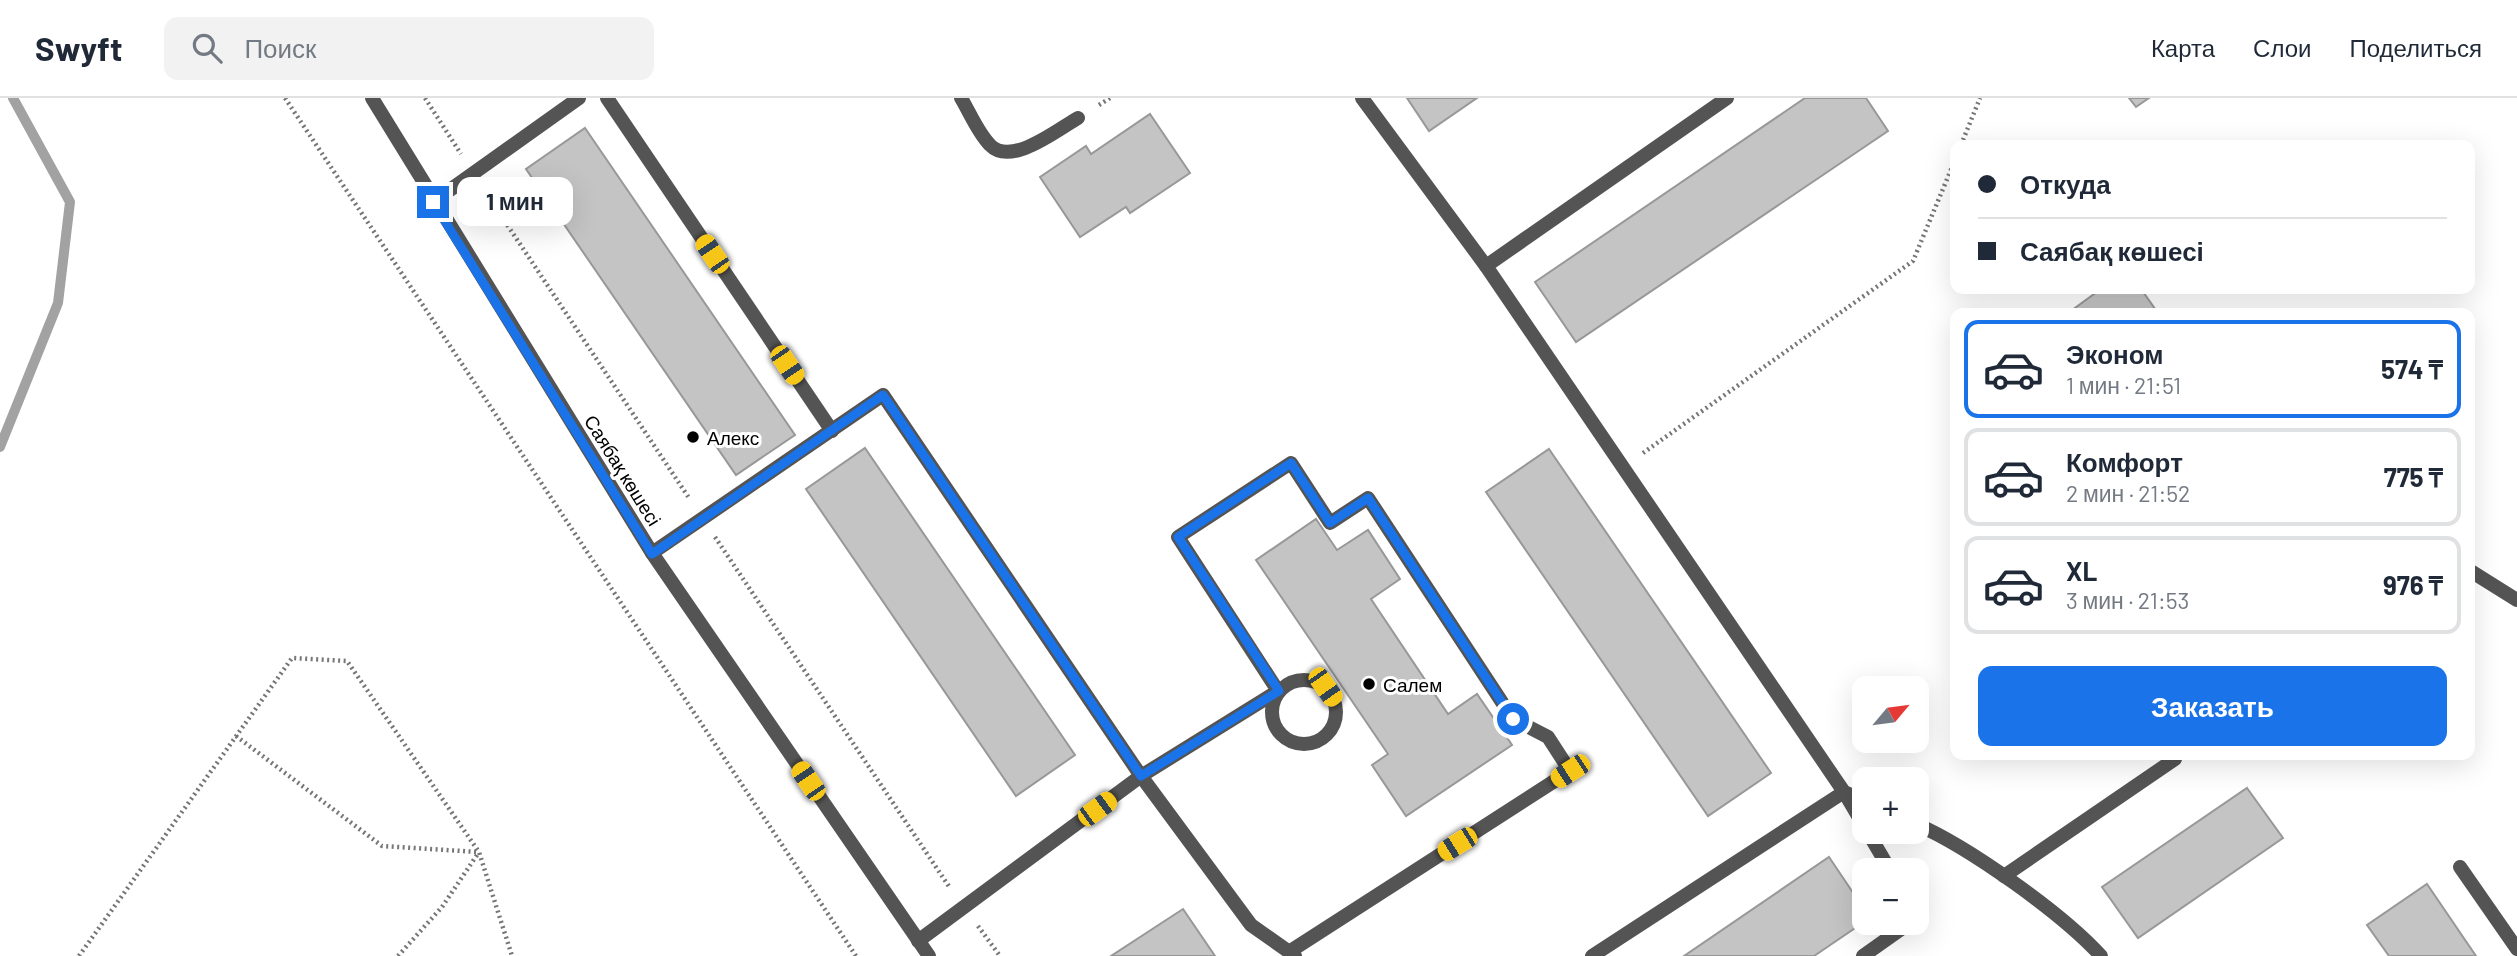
<!DOCTYPE html>
<html lang="ru">
<head>
<meta charset="utf-8">
<style>
	:root { --surface:#fff; --page:#f2f2f3; --text:#1f2937; --muted:#747a83; --line:#e0e1e3; --accent:#1a73e8 }
	body { margin:0; font-family:Barlow,sans-serif; background:var(--page); color:var(--text); height:100vh; display:flex; flex-direction:column; font-size:26px; white-space:nowrap }
	* { box-sizing:border-box; margin:0 }
	p { font-size:23px; color:var(--muted) }
	.icon { flex:none; width:38px; height:38px; fill:none; stroke:currentColor; stroke-width:2; stroke-linecap:round; stroke-linejoin:round }
	.map { position:relative; flex:1; overflow:hidden }
	.panel { position:absolute; left:1950px; top:210px; width:525px; height:452px; display:flex; flex-direction:column; background:var(--surface); border-radius:14px; box-shadow:0 7px 28px #0002 }
	.panel>* { flex:none }
	.guide { position:absolute; left:1950px; top:42px; width:525px; height:154px; border-radius:14px; box-shadow:0 7px 28px #0002; display:grid; align-content:center; height:154px; padding:0 28px; background:var(--surface) }
	.needle { width:46px; rotate:61deg }
	.controls { position:absolute; left:1852px; top:578px; display:grid; gap:14px }
	.controls a { display:grid; place-items:center; width:77px; height:77px; border-radius:14px; background:var(--surface); box-shadow:0 7px 28px #0002; font-size:35px }
	.end { position:absolute; width:32px; height:32px; margin:-16px; border:9px solid #1a73e8; background:#fff; box-shadow:0 0 0 4px #fff }
	.from { border-radius:50% }
	.bubble { position:absolute; height:49px; border-radius:14px; background:var(--surface); box-shadow:0 7px 28px #0002; font-size:23px; font-weight:700; line-height:49px; text-align:center }
	.car { position:absolute; width:21px; height:42px; margin:-21px -10px; border-radius:9px; box-shadow:0 0 5px 2px #0007; background:linear-gradient(#f5c518 24%,#345 0 40%,#f5c518 0 76%,#345 0 86%,#f5c518 0) }
	.guide b { display:flex; align-items:center; gap:24px; height:66px; font-size:26px }
	.guide b+b { border-top:2px solid var(--line) }
	.guide i { width:18px; height:18px; background:var(--text) }
	ul { padding:12px 0 0; list-style:none }
	li { display:flex; align-items:center; gap:21px; height:98px; margin:0 14px 10px; padding:0 14px; border:4px solid var(--line); border-radius:14px }
	li div { flex:1 }
	li b { display:block; font-size:26px }
	li em { font-style:normal; font-weight:700 }
	li.active { border-color:var(--accent) }
	li>.icon { width:63px; height:63px; stroke-width:1.5 }
	.cta { display:flex; gap:14px; margin-top:auto; padding:14px 28px }
	.cta a { flex:1; height:80px; border-radius:14px; background:var(--accent); color:#fff; font-size:28px; font-weight:700; line-height:80px; text-align:center }
	header { display:flex; align-items:center; gap:42px; box-sizing:border-box; height:98px; padding:0 35px; background:var(--surface); border-bottom:2px solid var(--line) }
	header strong { font-size:33px }
	nav { display:flex; gap:38px; margin-inline-start:auto; font-size:24px }
	.search { width:490px; height:63px; background:var(--page); display:flex; align-items:center; gap:18px; box-sizing:border-box; padding:0 24px; border-radius:14px; color:var(--muted); font-size:26px }
	.map>svg:first-child { display:block }
	.lines { fill:none; stroke-linecap:round; stroke-linejoin:round }
	.stream { stroke:#a2a2a2; stroke-width:10 }
	.building { fill:#c4c4c4; stroke:#989898; stroke-width:2 }
	.path { stroke:#767676; stroke-width:4.5; stroke-dasharray:2 3.5; stroke-linecap:butt }
	.service { stroke:#545454; stroke-width:14 }
	.tertiary { stroke:#545454; stroke-width:14 }
	.route { stroke:#1a73e8; stroke-width:9 }
	.poi-dot { fill:#000; stroke:#fff; stroke-width:2.5 }
	.labels { text-anchor:middle; dominant-baseline:central; stroke-width:6; stroke-linejoin:round; paint-order:stroke }
	.poi-label { font-size:19px; fill:#000; stroke:#fff; text-anchor:start }
	.street-label { font-size:19px; fill:#000; stroke:#fff }
</style>
</head>
<body>
<header>
<strong>Swyft</strong>
<div class="search"><svg class="icon" aria-label="search" viewBox="0 0 24 24"><circle cx="10" cy="10" r="6"/><path d="M15 15l6 6"/></svg>Поиск</div>
<nav><a>Карта</a><a>Слои</a><a>Поделиться</a></nav>
</header>
<div class="map">
<svg width="2517" height="858" viewBox="0 0 2517 858">
	<rect width="100%" height="100%" fill="#fff"/>
	<g class="lines">
		<polyline class="stream" points="0,349 58,205 70,104 13,0"/>
	</g>
	<g class="building">
		<polygon points="1407,0 1477,0 1429,33"/>
		<polygon points="1805,0 1866,0 1888,33 1576,244 1535,184"/>
		<polygon points="2129,0 2149,0 2136,9"/>
		<polygon points="1150,16 1190,75 1130,115 1126,109 1080,139 1040,79 1086,48 1091,56"/>
		<polygon points="585,30 795,337 736,377 526,71"/>
		<polygon points="2090,191 2141,191 2158,215 2068,215 2094,196"/>
		<polygon points="865,350 1075,657 1016,698 806,391"/>
		<polygon points="1549,351 1771,675 1708,718 1486,394"/>
		<polygon points="1316,421 1337,452 1368,432 1400,481 1371,501 1448,616 1477,596 1512,647 1406,718 1372,667 1388,656 1256,462"/>
		<polygon points="2247,690 2283,740 2138,840 2102,789"/>
		<polygon points="1829,759 1864,811 1864,824 1814,858 1684,858"/>
		<polygon points="2427,786 2476,858 2389,858 2367,827"/>
		<polygon points="1183,811 1215,858 1111,858"/>
	</g>
	<g class="lines">
		<g class="path">
			<polyline points="285,0 856,858"/>
			<polyline points="425,0 461,56"/>
			<polyline points="1099,7 1110,0"/>
			<polyline points="1961,47 1980,0"/>
			<polyline points="486,95 689,400"/>
			<polyline points="1643,355 1913,163 1955,62"/>
			<polyline points="715,439 950,790"/>
			<polyline points="236,638 382,748 478,754"/>
			<polyline points="978,828 1000,858"/>
			<polyline points="79,858 292,560 347,563 479,754 512,858"/>
			<polyline points="398,858 442,809 479,754"/>
		</g>
		<g class="service">
			<polyline points="607,0 832,333"/>
			<path d="M961,0C970,15 978,35 990,47C1011,69 1057,32 1078,20"/>
			<polyline points="1362,0 1486,168"/>
			<polyline points="1727,0 1486,168 1844,694 1864,703"/>
			<polyline points="433,104 579,0"/>
			<polyline points="652,455 883,297 1141,678 1251,827 1295,858"/>
			<polyline points="2469,472 2517,502"/>
			<circle cx="1304" cy="614" r="32"/>
			<path d="M1916,726C1969,749 2063,816 2101,858"/>
			<polyline points="1867,733 1890,772"/>
			<polyline points="2460,769 2517,851"/>
			<polyline points="2004,778 2175,661"/>
			<polyline points="918,843 1141,678 1278,593 1178,439 1291,365 1330,425 1368,400 1513,621 1548,639 1570,673 1289,854"/>
			<polyline points="1592,858 1844,694 1864,728"/>
			<polyline points="1863,858 1911,824"/>
		</g>
		<polyline class="tertiary" points="372,0 652,455 929,858"/>
	</g>
	<g class="lines">
		<polyline class="route" points="433,104 652,456 883,297 1141,678 1279,593 1178,439 1291,365 1330,425 1368,400 1513,621"/>
	</g>
	<g class="poi-dot">
		<circle cx="693" cy="339" r="7"/>
		<circle cx="1369" cy="586" r="7"/>
	</g>
	<g class="labels">
		<g class="poi-label">
			<text x="707" y="339">Алекс</text>
			<text x="1383" y="586">Салем</text>
		</g>
		<g class="street-label">
			<text transform="translate(623 372) rotate(58)">Саябақ көшесі</text>
		</g>
	</g>
</svg>
<div class="controls">
<a><svg class="needle" viewBox="-14 -14 28 28"><path d="M0-13l5 13h-10z" fill="#e53935"/><path d="M0 13l5-13h-10z" fill="#747a83"/></svg></a>
<a>+</a>
<a>−</a>
</div>
<i class="end from" style="left:1513px;top:621px"></i>
<i class="end" style="left:433px;top:104px"></i>
<div class="bubble" style="left:457px;top:79px;width:116px">1 мин</div>
<i class="car" style="left:712px;top:156px;rotate:326deg"></i>
<i class="car" style="left:787px;top:267px;rotate:146deg"></i>
<i class="car" style="left:1325px;top:589px;rotate:145deg"></i>
<i class="car" style="left:1570px;top:673px;rotate:237deg"></i>
<i class="car" style="left:808px;top:683px;rotate:326deg"></i>
<i class="car" style="left:1097px;top:711px;rotate:54deg"></i>
<i class="car" style="left:1457px;top:746px;rotate:238deg"></i>
<div class="guide">
<b><i class="from"></i>Откуда</b>
<b><i></i>Саябақ көшесі</b>
</div>
<section class="panel">
<ul>
<li class="active"><svg class="icon" aria-label="car" viewBox="0 0 24 24"><path d="M5 17H2v-5l4-1 3-4h7l3 4 3 1v5h-3M9 17h6M6 11h13"/><circle cx="7" cy="17" r="2"/><circle cx="17" cy="17" r="2"/></svg><div><b>Эконом</b><p>1 мин · 21:51</p></div><em>574 ₸</em></li>
<li><svg class="icon" aria-label="car" viewBox="0 0 24 24"><path d="M5 17H2v-5l4-1 3-4h7l3 4 3 1v5h-3M9 17h6M6 11h13"/><circle cx="7" cy="17" r="2"/><circle cx="17" cy="17" r="2"/></svg><div><b>Комфорт</b><p>2 мин · 21:52</p></div><em>775 ₸</em></li>
<li><svg class="icon" aria-label="car" viewBox="0 0 24 24"><path d="M5 17H2v-5l4-1 3-4h7l3 4 3 1v5h-3M9 17h6M6 11h13"/><circle cx="7" cy="17" r="2"/><circle cx="17" cy="17" r="2"/></svg><div><b>XL</b><p>3 мин · 21:53</p></div><em>976 ₸</em></li>
</ul>
<div class="cta"><a>Заказать</a></div>
</section>
</div>
</body>
</html>
